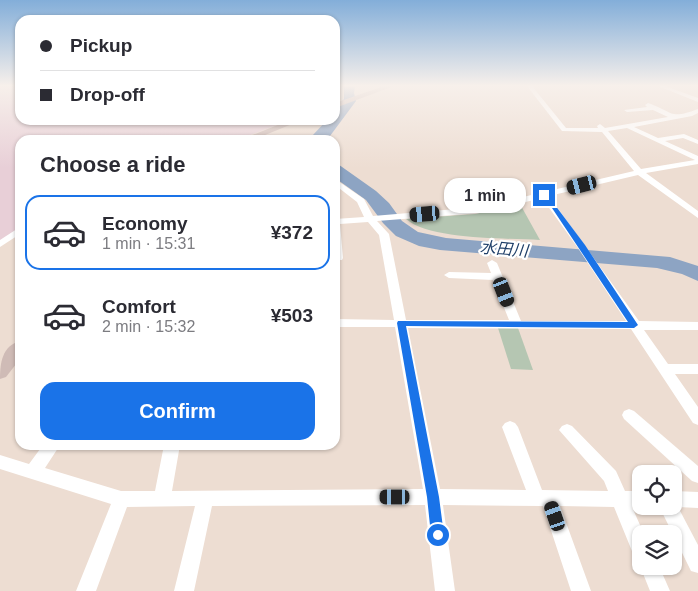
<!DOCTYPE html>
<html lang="en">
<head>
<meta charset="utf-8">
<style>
	:root { --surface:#fff; --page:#f2f2f3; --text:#2b2b33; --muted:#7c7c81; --line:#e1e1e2; --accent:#1a73e8 }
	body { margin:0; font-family:Helvetica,"Noto Sans JP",sans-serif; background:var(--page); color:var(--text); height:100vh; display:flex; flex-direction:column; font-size:19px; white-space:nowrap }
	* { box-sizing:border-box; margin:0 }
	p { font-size:16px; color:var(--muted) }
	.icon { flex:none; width:28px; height:28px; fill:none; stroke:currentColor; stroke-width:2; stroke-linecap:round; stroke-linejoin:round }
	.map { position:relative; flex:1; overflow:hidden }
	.panel { position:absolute; left:15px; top:135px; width:325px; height:315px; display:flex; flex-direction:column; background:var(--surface); border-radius:15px; box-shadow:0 1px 4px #0004 }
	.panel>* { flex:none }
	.banner { position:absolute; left:15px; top:15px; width:325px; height:110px; border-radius:15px; box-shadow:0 1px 4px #0004; display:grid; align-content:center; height:110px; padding:0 25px; background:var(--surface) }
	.controls { position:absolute; left:632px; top:465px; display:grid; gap:10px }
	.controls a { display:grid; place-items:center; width:50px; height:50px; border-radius:10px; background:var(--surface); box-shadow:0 1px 4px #0004; font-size:25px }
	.end { position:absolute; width:22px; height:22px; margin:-11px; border:6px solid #1a73e8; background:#fff; box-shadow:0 0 0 2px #fff }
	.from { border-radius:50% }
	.bubble { position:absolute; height:35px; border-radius:15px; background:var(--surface); box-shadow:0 1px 4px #0004; font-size:16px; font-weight:700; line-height:35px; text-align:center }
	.car { position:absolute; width:15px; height:30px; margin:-15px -8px; border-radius:6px; box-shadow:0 0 4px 1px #0007; background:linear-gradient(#222 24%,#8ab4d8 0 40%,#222 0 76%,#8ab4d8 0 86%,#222 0) }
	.banner b { display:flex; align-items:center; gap:18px; height:48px; font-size:19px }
	.banner b+b { border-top:1px solid var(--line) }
	.banner i { width:12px; height:12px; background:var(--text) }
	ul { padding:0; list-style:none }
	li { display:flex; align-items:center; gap:15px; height:75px; margin:0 10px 8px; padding:0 15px; border:2px solid transparent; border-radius:15px }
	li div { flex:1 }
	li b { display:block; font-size:19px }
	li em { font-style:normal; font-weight:700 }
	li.on { border-color:var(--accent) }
	li>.icon { width:45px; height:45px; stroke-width:1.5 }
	h2 { padding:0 25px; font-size:22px; line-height:60px }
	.cta { display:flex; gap:10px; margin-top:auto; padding:10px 25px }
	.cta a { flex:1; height:58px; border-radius:15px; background:var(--accent); color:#fff; font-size:20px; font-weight:700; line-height:58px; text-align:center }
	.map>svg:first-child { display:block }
	.industrial { fill:#e8cfd7 }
	.green { fill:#b5c6b2 }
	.water { fill:#8da4c3 }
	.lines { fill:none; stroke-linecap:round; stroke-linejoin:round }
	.minor { fill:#fff; fill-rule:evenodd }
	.secondary { fill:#cfbbb6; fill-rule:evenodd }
	.route { fill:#1a73e8 }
	.labels { text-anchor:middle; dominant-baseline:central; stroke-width:4.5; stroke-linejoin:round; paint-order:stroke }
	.water-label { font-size:16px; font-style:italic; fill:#1e3e68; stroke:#fff }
</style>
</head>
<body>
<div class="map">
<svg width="698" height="591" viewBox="0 0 698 591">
	<rect width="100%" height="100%" fill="#edddd2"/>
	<polygon class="industrial" points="0,86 20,86 20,120 290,120 237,140 20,140 20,227 0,241"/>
	<g class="green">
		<path d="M520,204L540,240C507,238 430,240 406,219L475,214Z"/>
		<polygon points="498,328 518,328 533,370 511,369"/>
	</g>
	<g class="water">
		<polygon points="344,86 355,86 354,93 356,101 327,140 313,140 314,136 312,136 327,120 335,120 335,111 344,99"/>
		<polygon points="335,162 376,191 389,203 402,221 418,232 446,238 670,257 698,266 698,281 682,274 657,268 440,250 419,246 396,236 383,223 366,200 335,178"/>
	</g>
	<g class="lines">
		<g class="minor">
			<path d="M527,86H532L566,128H598L597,126L600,124L605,128L668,117L653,110L627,112L624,110L647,107L645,105L648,103C674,112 669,120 698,109V113L692,116L634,127L658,138L684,134L698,140V144L683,138L665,141L698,156V164L646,173L698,211V218L638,175L549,196L639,321L698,322V330H644L668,364H698V374H675L698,407V425L693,423L631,329L408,328L440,489L526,490L502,427L505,423L510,421L515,423L518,427L542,490L608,491L604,481L559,430L562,426L567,424L572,426L616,471L625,491H641V506H643L632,507L644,534H641V558L634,556L614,507L560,506L591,591H571L543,506L443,505L455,591H435L425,505L212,506L194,591H174L195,506L127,507L96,591H76L111,504L0,469V455L29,464L43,445H60L45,468L121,491H155L164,445H180L172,491L423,489L395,327H335V319L394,320L379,235L368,222L340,224L343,258L342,260H335V219L364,217L357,202L335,185V179L364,199L373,216L480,207L634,171L602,132L562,131ZM627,128L695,160L641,169L608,131ZM542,198L578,248L626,321H521L497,263L492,260L487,263L491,273L449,272L444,275L449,278L493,280L509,320H406L389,234L377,221L480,213Z"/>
			<polygon points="658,86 665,86 698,98 698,102"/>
			<polygon points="20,227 20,234 0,247 0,240"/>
			<polygon points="629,409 634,411 698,466 698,483 692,481 624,419 622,415 624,411"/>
			<polygon points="674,491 698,492 698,508 678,507 698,545 698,573 691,571 659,506 674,506"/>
			<polygon points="641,562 641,566 659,566 670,591 650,591 640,566"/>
		</g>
		<g class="secondary">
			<polygon points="384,86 394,86 335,108 335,103"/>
			<polygon points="290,120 302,120 253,140 240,140"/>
			<path d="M20,341V359L6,377L0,379C0,363 2,346 20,341Z"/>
		</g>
	</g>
	<linearGradient id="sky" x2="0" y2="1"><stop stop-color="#83aed9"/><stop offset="0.51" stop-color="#f7f0eb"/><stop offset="1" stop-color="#f7f0eb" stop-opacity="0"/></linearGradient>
	<rect width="698" height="168" fill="url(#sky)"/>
	<polygon class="route" points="542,193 546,193 585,245 638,325 634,328 406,326 439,497 444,535 442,539 438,541 433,539 431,535 427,497 397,323 398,321 628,322"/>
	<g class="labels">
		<g class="water-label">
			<text transform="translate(504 249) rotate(5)">水田川</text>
		</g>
	</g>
</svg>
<div class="controls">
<a><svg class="icon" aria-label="locate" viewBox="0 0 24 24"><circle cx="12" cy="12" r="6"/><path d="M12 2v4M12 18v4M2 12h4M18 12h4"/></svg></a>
<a><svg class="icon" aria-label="layers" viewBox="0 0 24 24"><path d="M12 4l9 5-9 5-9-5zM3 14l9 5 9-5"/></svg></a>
</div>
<i class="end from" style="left:438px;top:535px"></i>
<i class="end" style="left:544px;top:195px"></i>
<div class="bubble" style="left:444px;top:178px;width:82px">1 min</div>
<i class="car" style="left:582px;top:185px;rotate:256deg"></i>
<i class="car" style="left:425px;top:214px;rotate:265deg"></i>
<i class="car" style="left:504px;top:292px;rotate:159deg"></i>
<i class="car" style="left:395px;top:497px;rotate:270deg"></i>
<i class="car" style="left:555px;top:516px;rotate:341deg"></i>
<div class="banner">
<b><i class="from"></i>Pickup</b>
<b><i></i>Drop-off</b>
</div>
<section class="panel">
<h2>Choose a ride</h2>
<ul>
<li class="on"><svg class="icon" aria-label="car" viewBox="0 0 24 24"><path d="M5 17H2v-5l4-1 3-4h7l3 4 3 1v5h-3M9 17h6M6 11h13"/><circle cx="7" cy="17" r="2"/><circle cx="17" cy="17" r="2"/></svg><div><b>Economy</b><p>1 min · 15:31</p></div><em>¥372</em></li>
<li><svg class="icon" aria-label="car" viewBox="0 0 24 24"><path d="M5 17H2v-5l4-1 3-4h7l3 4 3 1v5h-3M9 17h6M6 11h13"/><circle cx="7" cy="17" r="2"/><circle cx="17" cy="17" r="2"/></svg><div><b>Comfort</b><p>2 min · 15:32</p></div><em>¥503</em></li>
</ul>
<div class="cta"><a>Confirm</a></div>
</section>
</div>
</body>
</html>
